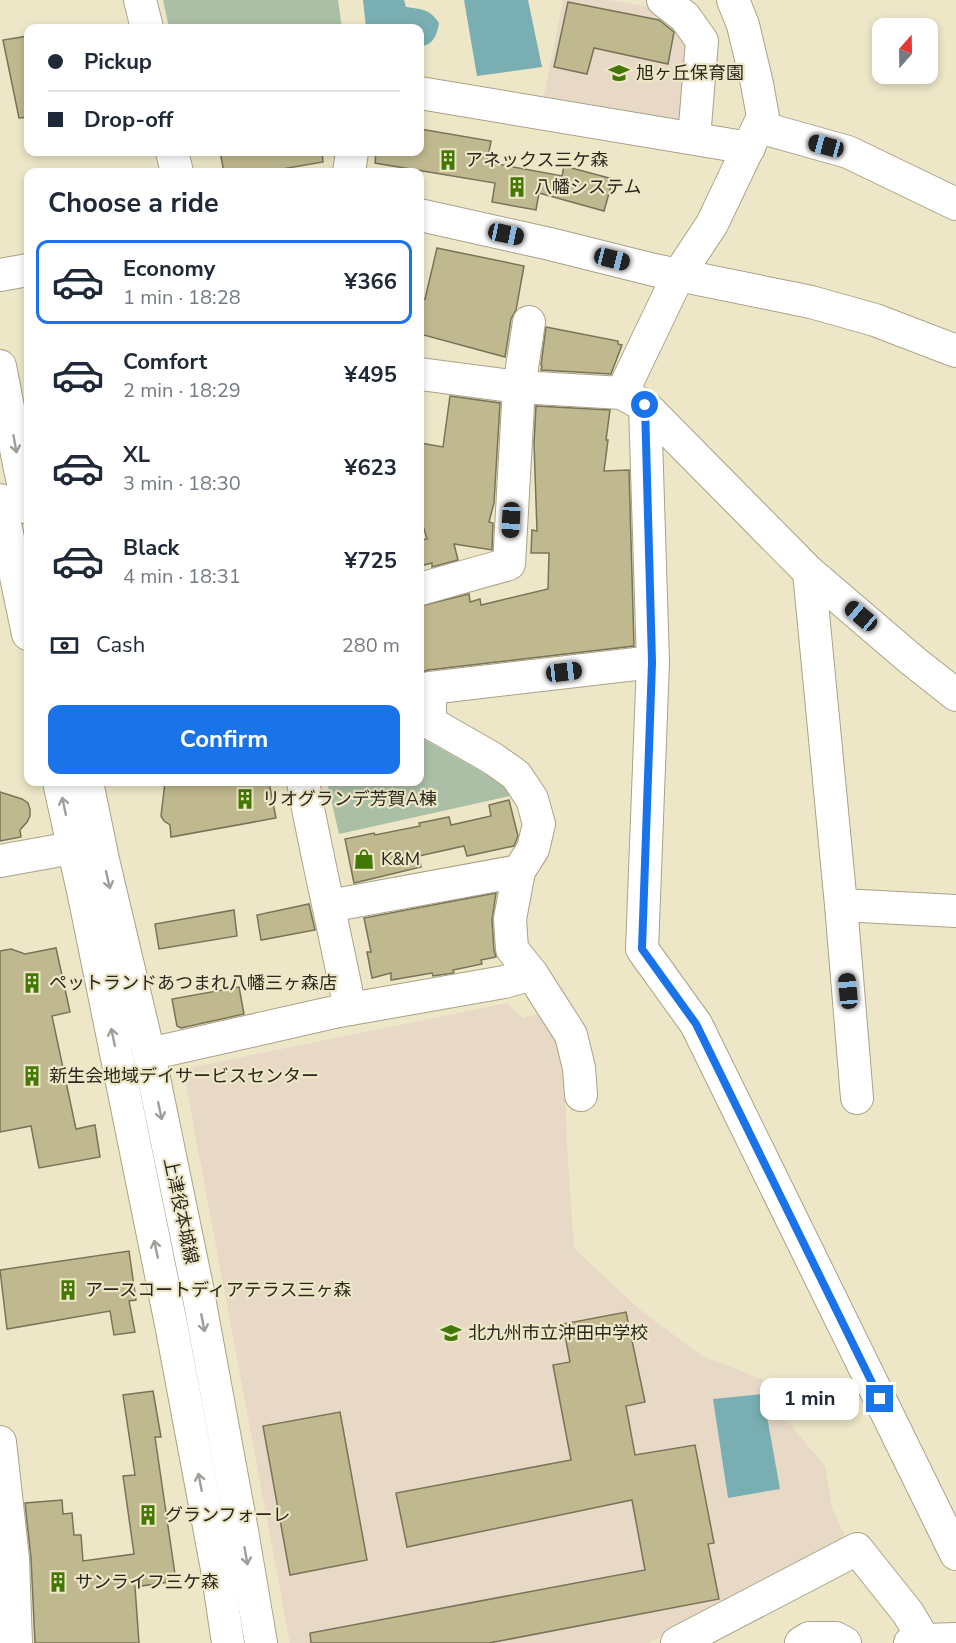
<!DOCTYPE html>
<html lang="en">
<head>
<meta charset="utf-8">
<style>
	:root { --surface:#fff; --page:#f6f6f7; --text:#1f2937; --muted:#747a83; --line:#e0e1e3; --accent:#1a73e8 }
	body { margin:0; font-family:"Nunito Sans","Noto Sans JP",sans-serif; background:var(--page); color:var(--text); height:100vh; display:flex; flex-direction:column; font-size:22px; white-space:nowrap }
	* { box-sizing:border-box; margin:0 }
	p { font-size:20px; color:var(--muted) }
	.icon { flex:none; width:33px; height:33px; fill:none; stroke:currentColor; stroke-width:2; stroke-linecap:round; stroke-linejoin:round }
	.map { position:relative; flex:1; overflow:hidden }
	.side { position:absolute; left:24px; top:168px; width:400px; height:618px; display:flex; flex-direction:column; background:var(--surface); border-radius:12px; box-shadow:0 3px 9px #0003 }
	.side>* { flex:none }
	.hud { position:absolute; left:24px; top:24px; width:400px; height:132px; border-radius:12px; box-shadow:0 3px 9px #0003; display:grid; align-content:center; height:132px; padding:0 24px; background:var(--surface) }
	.needle { width:39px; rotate:20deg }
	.fabs { position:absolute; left:872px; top:18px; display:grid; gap:12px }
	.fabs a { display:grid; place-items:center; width:66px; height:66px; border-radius:12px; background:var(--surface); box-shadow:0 3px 9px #0003; font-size:30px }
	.end { position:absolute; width:27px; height:27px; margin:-14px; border:8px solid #1a73e8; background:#fff; box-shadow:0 0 0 3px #fff }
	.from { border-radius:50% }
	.bubble { position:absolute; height:42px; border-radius:12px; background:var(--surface); box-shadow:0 3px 9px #0003; font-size:20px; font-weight:700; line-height:42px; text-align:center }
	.car { position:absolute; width:18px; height:36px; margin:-18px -9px; border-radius:8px; box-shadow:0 0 4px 2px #0007; background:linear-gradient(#222 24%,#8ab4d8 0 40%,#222 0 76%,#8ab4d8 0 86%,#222 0) }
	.hud b { display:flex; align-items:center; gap:21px; height:57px; font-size:22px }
	.hud b+b { border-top:2px solid var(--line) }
	.hud i { width:15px; height:15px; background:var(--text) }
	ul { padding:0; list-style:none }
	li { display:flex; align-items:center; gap:18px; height:84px; margin:0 12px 9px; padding:0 12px; border:3px solid transparent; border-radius:12px }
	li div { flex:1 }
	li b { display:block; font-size:22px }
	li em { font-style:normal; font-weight:700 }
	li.active { border-color:var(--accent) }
	li>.icon { width:54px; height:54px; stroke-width:1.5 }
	h2 { padding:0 24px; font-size:27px; line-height:72px }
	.pay { display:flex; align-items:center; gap:15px; height:66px; padding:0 24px; font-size:22px }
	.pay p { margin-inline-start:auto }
	.button { display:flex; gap:12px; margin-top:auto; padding:12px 24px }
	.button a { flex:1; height:69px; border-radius:12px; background:var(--accent); color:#fff; font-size:24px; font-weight:700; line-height:69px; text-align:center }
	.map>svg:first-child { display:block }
	.education { fill:#e8d9c7 }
	.green { fill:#aabfa6 }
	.water { fill:#79afb2 }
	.building { fill:#c0b88e; stroke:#797358; stroke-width:1.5 }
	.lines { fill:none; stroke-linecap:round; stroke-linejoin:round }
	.minor-casing { stroke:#a9a386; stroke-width:34 }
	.minor { stroke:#fff; stroke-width:32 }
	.oneway { stroke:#9f9e99 }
	.route { stroke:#1a73e8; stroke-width:8 }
	.labels { text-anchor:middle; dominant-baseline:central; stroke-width:4.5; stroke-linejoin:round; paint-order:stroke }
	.poi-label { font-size:18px; fill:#2a271c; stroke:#ede7c8; text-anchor:start }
	.street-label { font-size:18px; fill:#2a271c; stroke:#ede7c8 }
</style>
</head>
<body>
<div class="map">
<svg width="956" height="1643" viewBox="0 0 956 1643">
	<rect width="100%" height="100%" fill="#ede7c8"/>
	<g class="education">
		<polygon points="563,0 609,0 662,9 687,34 682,125 543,100"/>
		<polygon points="507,1003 523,1018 545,1012 560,1039 565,1081 567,1146 574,1248 639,1309 702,1356 762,1379 775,1406 825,1466 832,1508 848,1542 844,1549 648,1643 290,1643 183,1069"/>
	</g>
	<g class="green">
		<polygon points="163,0 338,0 342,28 169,28"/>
		<polygon points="420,737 496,780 514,795 339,834 327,782 420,782"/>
	</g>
	<g class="water">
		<path d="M363,0H404L406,7C421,9 430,9 439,23C437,35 433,46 420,46V28H366Z"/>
		<polygon points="464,0 528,0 542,67 477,76"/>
		<polygon points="763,1394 780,1489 728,1498 713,1399"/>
	</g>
	<g class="building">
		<polygon points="568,2 659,20 674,32 668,64 594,48 587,74 554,67"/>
		<polygon points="28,36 28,117 19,118 3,40"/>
		<polygon points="420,129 491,141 487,162 562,176 564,166 613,179 604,211 539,193 536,210 492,202 495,183 375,163 376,152 420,152"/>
		<polygon points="220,152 322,152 323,162 265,172 224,172"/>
		<polygon points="437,248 524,266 516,310 511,319 505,357 420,334 420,298 425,299"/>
		<polygon points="546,327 618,341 618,344 622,345 611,374 541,370 542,366 541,365"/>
		<polygon points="450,396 500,403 494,503 489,522 493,523 492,550 454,544 458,560 432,567 432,563 420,566 420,540 427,539 420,516 420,443 443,447"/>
		<polygon points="536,406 610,410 606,440 608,440 604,471 629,470 634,646 428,670 420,673 420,606 469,594 470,602 480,599 481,605 548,589 549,553 531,553 532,530 537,531 534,443"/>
		<polygon points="165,782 269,782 276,818 171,837 170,825 164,821 161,816"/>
		<polygon points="0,792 22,799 28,803 30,809 30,816 27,822 20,830 21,837 0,841"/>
		<polygon points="509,800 518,836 514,846 467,856 464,846 419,856 421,867 354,883 345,839 374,833 375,835 420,826 419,823 449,817 451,825 491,816 489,805"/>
		<polygon points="496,893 492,920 494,950 496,957 481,960 482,964 453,970 454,973 433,976 432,973 391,980 391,973 372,978 367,952 371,952 364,918"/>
		<polygon points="309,904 315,930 261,940 257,915"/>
		<polygon points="234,910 237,936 159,949 155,924"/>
		<polygon points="56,948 70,1012 52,1016 76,1129 95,1125 100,1157 39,1168 31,1126 0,1132 0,951 11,949 25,954"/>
		<polygon points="239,987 244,1014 181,1028 177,1026 172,999"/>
		<polygon points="129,1251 136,1300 129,1301 135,1332 114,1335 110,1311 7,1329 0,1270"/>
		<polygon points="626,1312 645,1402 626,1406 635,1455 695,1445 714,1543 708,1544 719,1599 489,1643 311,1643 310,1633 645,1570 632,1500 407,1547 396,1493 571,1460 553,1365 570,1362 563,1324"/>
		<polygon points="153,1391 161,1437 155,1437 176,1581 135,1587 139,1643 35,1643 31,1558 25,1503 62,1500 63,1514 72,1513 74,1535 81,1535 83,1561 134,1554 123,1476 135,1475 123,1395"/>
		<polygon points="340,1412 367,1560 290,1575 263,1426"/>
	</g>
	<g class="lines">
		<g class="minor-casing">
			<g id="minor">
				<polyline points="140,0 147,28"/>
				<polyline points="663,0 685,17 702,41 694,138"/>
				<polyline points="420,93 749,148"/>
				<polyline points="759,127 848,152 956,204"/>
				<polyline points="172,152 177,172"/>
				<polyline points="349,172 352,152"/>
				<polyline points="420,215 550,244 654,270 811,302 875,320 956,351"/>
				<polyline points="0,275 28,270"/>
				<polyline points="0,366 18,459 28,508"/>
				<polyline points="420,374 519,387 622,393 645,406 809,572 913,661 956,695"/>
				<polyline points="622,393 679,274 712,224 763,117 757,84 743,25 733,0"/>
				<polyline points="645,406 653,662 642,949 696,1024 956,1554"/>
				<polyline points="0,500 28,634"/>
				<polyline points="809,572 841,905 857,1098"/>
				<polyline points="420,589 509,564 519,387 529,322"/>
				<polyline points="420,717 492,758 516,775 532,799 539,824 533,849 519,871 510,919 512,949 532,974 571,1035 579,1068 581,1095"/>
				<polyline points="430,723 430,688 653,662"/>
				<polyline points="59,782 85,900 171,1324 217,1569 228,1643"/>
				<polyline points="87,782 103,860 149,1054 197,1287 242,1531 261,1643"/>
				<path d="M303,782C317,858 335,933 350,1009"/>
				<polyline points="0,861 94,844"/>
				<polyline points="841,905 956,911"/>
				<polyline points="329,906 519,871"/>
				<polyline points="149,1054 339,1011 504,982 532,974"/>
				<polyline points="0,1442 13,1559 16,1643"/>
				<polyline points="677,1643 857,1549 908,1613 924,1640"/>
				<polyline points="801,1643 809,1638 836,1638 845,1643"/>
				<polyline points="910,1643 924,1640 956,1639"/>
			</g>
		</g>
		<use href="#minor" class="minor"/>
	</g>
	<defs><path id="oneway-shaft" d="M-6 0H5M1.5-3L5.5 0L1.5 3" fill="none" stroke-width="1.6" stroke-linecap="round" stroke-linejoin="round" transform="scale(1.5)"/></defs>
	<g class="oneway">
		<use href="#oneway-shaft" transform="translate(15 444) rotate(80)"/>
		<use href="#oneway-shaft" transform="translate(64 806) rotate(-102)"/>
		<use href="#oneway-shaft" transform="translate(108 880) rotate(77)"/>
		<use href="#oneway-shaft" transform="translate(113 1037) rotate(-102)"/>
		<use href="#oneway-shaft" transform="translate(160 1111) rotate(78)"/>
		<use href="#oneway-shaft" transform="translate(156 1249) rotate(-102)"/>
		<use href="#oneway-shaft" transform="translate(203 1323) rotate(79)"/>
		<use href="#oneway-shaft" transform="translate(200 1482) rotate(-101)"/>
		<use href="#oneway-shaft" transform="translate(246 1556) rotate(80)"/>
	</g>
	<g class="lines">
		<polyline class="route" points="645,405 652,662 642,949 696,1024 880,1399"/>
	</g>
	<defs>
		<g id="school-bare" transform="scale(1.62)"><path d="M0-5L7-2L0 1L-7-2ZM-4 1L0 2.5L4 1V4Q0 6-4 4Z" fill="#447805" stroke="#ede7c8" stroke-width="2.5" paint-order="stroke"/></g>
		<g id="building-bare" transform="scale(1.62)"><path d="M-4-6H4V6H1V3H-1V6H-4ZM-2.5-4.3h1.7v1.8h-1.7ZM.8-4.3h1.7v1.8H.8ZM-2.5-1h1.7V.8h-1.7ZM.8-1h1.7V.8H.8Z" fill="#447805" stroke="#ede7c8" stroke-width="2.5" paint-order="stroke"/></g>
		<g id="shop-bare" transform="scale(1.62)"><path d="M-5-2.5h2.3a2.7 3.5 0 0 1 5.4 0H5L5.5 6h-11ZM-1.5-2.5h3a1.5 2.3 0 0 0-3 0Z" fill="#447805" stroke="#ede7c8" stroke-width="2.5" paint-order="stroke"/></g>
	</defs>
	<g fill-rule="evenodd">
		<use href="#school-bare" x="619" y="73"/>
		<use href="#building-bare" x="448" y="160"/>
		<use href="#building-bare" x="517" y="187"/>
		<use href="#building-bare" x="245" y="799"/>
		<use href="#shop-bare" x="364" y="859"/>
		<use href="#building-bare" x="32" y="983"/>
		<use href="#building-bare" x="32" y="1076"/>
		<use href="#building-bare" x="68" y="1290"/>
		<use href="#school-bare" x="451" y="1333"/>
		<use href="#building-bare" x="148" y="1515"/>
		<use href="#building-bare" x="58" y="1582"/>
	</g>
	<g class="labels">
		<g class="poi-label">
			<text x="636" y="73">旭ヶ丘保育園</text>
			<text x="465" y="160">アネックス三ケ森</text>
			<text x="534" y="187">八幡システム</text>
			<text x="262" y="799">リオグランデ芳賀A棟</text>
			<text x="381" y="859">K&amp;M</text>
			<text x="49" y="983">ペットランドあつまれ八幡三ヶ森店</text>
			<text x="49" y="1076">新生会地域デイサービスセンター</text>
			<text x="85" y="1290">アースコートディアテラス三ヶ森</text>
			<text x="468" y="1333">北九州市立沖田中学校</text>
			<text x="165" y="1515">グランフォーレ</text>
			<text x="75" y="1582">サンライフ三ケ森</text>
		</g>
		<g class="street-label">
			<text transform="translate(181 1211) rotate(78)">上津役本城線</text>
		</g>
	</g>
</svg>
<div class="fabs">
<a><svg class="needle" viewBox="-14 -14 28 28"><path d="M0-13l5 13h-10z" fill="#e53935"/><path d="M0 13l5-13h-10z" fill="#747a83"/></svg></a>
</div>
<i class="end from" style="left:645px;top:405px"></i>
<i class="end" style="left:880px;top:1399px"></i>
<div class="bubble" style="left:760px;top:1378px;width:99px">1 min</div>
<i class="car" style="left:826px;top:146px;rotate:285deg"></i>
<i class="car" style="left:506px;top:234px;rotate:102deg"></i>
<i class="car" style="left:612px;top:259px;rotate:104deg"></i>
<i class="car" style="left:511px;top:520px;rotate:183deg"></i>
<i class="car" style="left:861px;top:616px;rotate:310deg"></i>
<i class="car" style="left:564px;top:672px;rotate:83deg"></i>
<i class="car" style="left:848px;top:991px;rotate:355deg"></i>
<div class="hud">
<b><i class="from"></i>Pickup</b>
<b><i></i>Drop-off</b>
</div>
<section class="side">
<h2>Choose a ride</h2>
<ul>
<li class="active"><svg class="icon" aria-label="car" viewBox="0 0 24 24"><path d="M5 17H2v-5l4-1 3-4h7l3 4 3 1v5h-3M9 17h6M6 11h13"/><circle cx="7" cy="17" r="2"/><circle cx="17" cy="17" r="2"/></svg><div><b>Economy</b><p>1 min · 18:28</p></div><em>¥366</em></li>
<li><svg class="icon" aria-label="car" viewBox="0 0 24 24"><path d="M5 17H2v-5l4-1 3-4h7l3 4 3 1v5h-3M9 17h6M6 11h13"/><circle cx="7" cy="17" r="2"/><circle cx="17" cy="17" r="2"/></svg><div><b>Comfort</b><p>2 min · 18:29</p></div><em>¥495</em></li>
<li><svg class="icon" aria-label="car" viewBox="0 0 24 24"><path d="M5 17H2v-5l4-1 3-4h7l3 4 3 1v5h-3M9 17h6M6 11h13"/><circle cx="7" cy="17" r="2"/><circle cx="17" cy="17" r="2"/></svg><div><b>XL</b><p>3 min · 18:30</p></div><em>¥623</em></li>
<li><svg class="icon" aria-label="car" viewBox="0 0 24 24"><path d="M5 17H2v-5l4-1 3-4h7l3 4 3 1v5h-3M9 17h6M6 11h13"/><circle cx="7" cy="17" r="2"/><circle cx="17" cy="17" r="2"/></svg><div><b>Black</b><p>4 min · 18:31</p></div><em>¥725</em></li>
</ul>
<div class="pay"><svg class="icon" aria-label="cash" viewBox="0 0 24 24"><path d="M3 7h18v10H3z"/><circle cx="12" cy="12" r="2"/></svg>Cash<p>280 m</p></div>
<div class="button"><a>Confirm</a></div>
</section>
</div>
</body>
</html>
